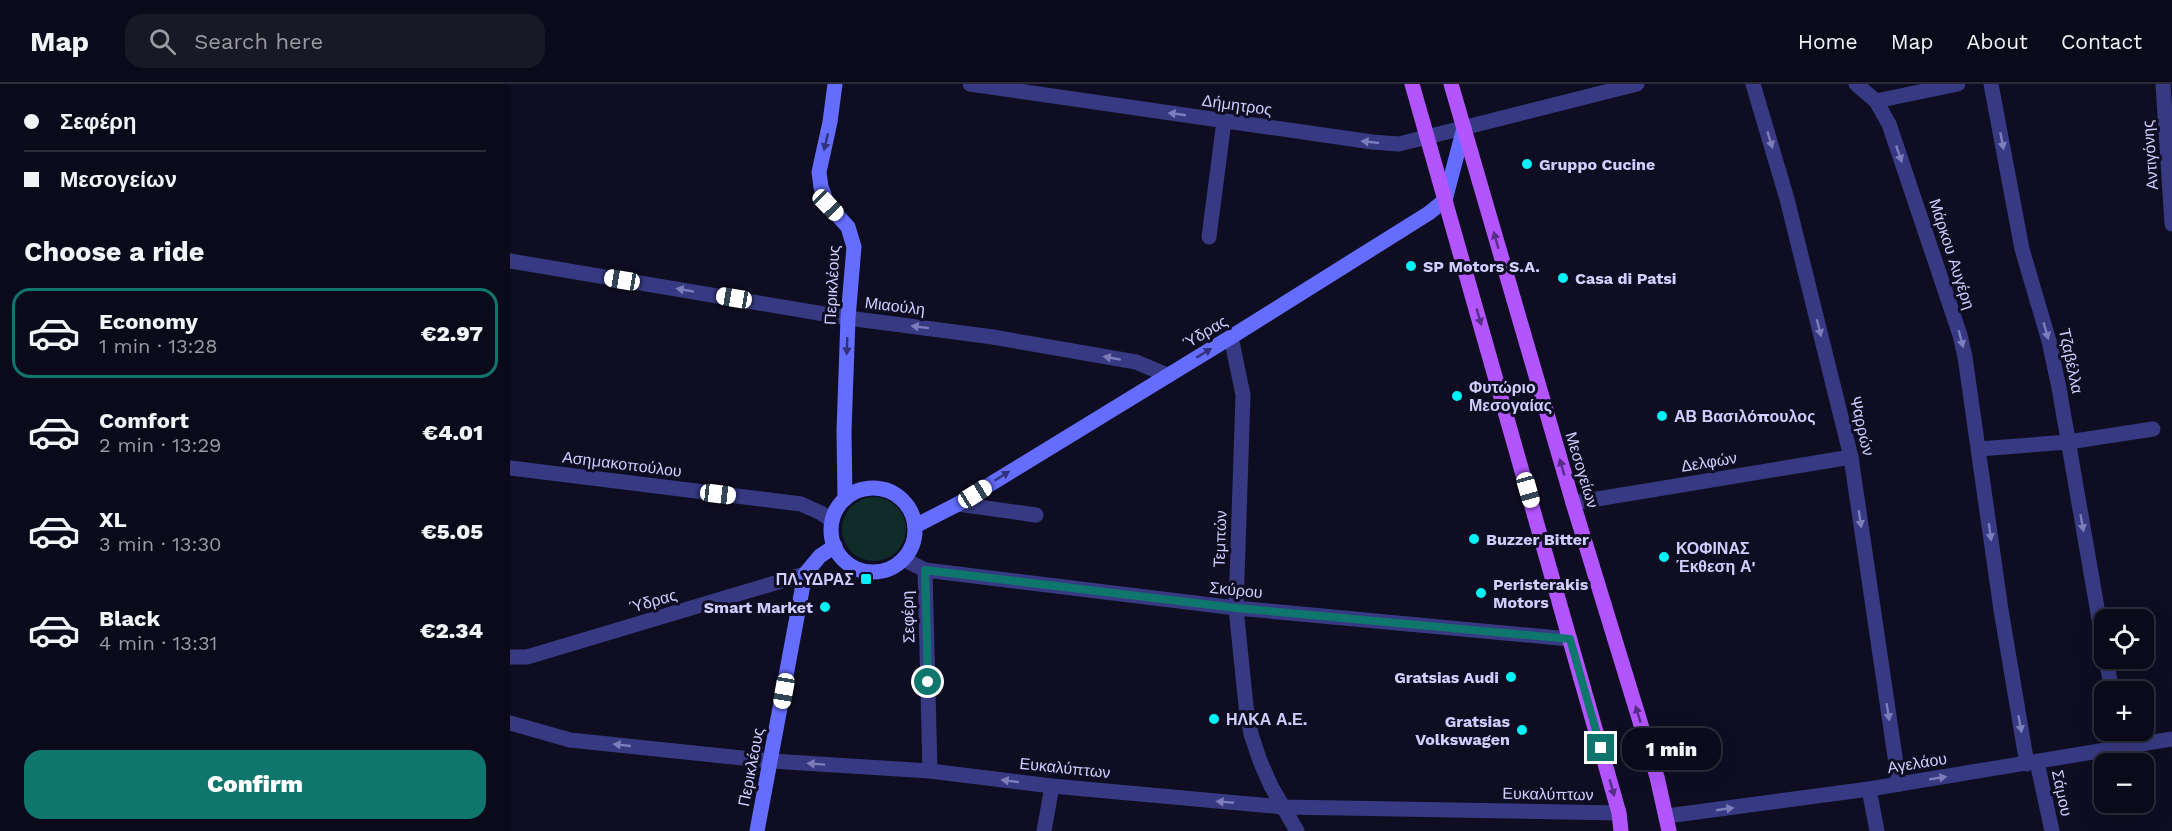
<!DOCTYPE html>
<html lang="en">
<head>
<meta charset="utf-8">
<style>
	:root { --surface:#0b0a1a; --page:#191827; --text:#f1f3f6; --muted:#9a9aa2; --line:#2b2b39; --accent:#0f766e }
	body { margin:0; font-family:"Work Sans",sans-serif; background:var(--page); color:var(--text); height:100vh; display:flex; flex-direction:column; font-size:22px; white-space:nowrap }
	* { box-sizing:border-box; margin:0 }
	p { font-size:20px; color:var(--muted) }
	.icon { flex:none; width:33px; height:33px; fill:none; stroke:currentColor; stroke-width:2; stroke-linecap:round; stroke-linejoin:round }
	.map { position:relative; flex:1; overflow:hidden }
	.sheet { display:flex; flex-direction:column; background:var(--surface); width:510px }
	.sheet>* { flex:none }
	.guide { display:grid; align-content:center; height:132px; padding:0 24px; background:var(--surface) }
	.tools { position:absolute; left:1584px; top:525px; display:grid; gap:12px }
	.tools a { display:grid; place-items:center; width:60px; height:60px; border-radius:12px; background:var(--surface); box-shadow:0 6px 24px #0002,0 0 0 2px var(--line); font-size:30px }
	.end { position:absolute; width:27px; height:27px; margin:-14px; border:8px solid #0f766e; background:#fff; box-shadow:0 0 0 3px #fff }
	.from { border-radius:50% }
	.bubble { position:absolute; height:42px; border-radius:18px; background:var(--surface); box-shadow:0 6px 24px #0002,0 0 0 2px var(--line); font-size:20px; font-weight:800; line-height:42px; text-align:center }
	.car { position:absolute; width:18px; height:36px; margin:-18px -9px; border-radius:8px; box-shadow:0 0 4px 2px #0007; background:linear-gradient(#fff 24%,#345 0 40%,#fff 0 76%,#345 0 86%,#fff 0) }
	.guide b { display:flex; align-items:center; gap:21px; height:57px; font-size:22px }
	.guide b+b { border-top:2px solid var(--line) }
	.guide i { width:15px; height:15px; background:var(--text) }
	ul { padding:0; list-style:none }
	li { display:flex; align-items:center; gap:18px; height:90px; margin:0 12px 9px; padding:0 12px; border:3px solid transparent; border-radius:18px }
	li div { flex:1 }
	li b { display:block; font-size:22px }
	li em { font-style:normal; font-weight:800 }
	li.selected { border-color:var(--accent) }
	li>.icon { width:54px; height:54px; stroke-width:1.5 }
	h2 { padding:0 24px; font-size:27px; line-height:72px }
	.cta { display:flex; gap:12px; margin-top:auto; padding:12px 24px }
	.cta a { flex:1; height:69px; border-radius:18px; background:var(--accent); color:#fff; font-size:24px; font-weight:800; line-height:69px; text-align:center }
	header { display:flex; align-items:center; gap:36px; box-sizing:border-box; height:84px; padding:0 30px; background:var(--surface); border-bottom:2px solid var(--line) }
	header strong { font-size:28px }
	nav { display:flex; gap:33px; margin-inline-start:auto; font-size:21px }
	.search { width:420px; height:54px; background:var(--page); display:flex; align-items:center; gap:15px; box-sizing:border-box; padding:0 21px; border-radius:18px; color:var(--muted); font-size:22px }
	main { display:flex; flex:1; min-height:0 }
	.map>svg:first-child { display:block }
	.green { fill:#102c29 }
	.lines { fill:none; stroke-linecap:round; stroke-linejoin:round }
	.street { stroke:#373a82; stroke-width:15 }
	.secondary { stroke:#656dff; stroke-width:15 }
	.primary { stroke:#b255ff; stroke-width:15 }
	.oneway { fill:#7c7dba }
	.oneway2 { fill:#31337a }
	.oneway3 { fill:#582d85 }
	.route { stroke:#0f766e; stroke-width:8 }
	.poi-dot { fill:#00f3f9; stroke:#0f0d22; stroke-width:2 }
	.labels { text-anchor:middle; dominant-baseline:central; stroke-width:6; stroke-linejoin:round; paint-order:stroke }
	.street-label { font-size:16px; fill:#d0ceff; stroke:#0f0d22 }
	.poi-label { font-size:16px; font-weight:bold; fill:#d0ceff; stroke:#0f0d22; text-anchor:start }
</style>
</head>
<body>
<header>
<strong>Map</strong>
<div class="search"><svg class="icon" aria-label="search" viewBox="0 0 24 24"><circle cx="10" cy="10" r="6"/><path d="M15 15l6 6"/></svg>Search here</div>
<nav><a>Home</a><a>Map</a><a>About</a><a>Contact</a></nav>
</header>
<main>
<section class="sheet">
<div class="guide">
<b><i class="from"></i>Σεφέρη</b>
<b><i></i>Μεσογείων</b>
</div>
<h2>Choose a ride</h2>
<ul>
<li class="selected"><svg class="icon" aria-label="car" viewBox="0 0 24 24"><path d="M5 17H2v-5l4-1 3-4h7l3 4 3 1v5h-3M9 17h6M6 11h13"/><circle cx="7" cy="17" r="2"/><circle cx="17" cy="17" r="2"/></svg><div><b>Economy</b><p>1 min · 13:28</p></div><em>€2.97</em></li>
<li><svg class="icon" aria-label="car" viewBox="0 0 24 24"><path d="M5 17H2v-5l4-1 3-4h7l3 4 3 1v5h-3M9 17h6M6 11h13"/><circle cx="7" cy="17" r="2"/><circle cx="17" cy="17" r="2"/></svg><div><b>Comfort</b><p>2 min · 13:29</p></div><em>€4.01</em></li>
<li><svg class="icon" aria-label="car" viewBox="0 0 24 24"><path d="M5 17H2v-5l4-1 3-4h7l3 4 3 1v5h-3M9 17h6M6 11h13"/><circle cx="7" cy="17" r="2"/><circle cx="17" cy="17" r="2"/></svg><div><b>XL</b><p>3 min · 13:30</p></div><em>€5.05</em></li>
<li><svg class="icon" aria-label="car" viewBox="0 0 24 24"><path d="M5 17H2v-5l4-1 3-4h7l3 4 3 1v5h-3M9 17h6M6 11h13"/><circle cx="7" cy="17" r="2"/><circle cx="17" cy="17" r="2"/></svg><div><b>Black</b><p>4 min · 13:31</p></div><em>€2.34</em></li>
</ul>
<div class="cta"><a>Confirm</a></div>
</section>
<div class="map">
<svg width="1662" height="747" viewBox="0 0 1662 747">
	<rect width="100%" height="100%" fill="#0f0d22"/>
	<circle class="green" cx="364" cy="445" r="32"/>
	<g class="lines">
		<g class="street">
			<polyline points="460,0 862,58 889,60 1127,0"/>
			<polyline points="1243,0 1277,115 1341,373 1389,700"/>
			<polyline points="1346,0 1366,17 1379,40 1450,251 1455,273 1491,526 1517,680"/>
			<polyline points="1481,0 1512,165 1539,257 1549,304 1594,564"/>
			<polyline points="1653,0 1662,140"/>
			<polyline points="1366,17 1448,0"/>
			<polyline points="699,153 714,37"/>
			<polyline points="0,177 338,234 483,253 626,278 657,291"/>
			<polyline points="721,253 733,311 726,524 736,622 741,650 750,677 761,702 787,747"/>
			<polyline points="1469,365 1558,358 1643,345"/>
			<polyline points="0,384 291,420 311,429 322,437"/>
			<polyline points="1063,419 1341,373"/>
			<polyline points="448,420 526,431"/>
			<polyline points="393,475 415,486 726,524 1060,555"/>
			<polyline points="415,486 420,687"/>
			<polyline points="0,573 17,573 295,490"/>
			<polyline points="1596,574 1602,608"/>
			<polyline points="0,639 60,656 261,677 420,687 542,702 773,723 1109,729"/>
			<polyline points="1609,646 1612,664"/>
			<polyline points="1527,678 1542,747"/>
			<polyline points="1359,705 1367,747"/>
			<polyline points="1157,732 1359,705 1662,655"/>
			<polyline points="534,747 542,702"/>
		</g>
		<g class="secondary">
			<polyline points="325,0 320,38 309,88 311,103 318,121 338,143 344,163 338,234 334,347 335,415"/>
			<circle cx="363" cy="446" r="42"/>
			<polyline points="405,442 448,420 721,253 919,129 935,116 954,44"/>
			<polyline points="247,747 295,490 310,472 325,462"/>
		</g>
		<g class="primary">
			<polyline points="902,0 1109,729 1111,747"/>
			<polyline points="941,0 1063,419 1147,693 1159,747"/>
		</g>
	</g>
	<defs><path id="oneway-solid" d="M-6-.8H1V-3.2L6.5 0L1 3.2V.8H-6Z" transform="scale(1.5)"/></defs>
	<g class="oneway">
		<use href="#oneway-solid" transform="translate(667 30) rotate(-172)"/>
		<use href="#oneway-solid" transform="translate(1260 56) rotate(73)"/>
		<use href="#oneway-solid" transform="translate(1492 57) rotate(79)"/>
		<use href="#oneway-solid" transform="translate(860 58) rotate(-174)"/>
		<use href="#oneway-solid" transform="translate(1389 70) rotate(71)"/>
		<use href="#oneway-solid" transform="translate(175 206) rotate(-170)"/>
		<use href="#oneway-solid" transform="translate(410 243) rotate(-173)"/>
		<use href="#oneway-solid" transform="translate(1309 244) rotate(76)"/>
		<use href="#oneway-solid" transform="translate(1536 247) rotate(74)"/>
		<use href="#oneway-solid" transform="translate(1451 255) rotate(75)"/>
		<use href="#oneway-solid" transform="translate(602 274) rotate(-170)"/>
		<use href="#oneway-solid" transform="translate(1350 435) rotate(82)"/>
		<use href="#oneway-solid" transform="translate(1572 439) rotate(80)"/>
		<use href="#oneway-solid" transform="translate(1480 448) rotate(82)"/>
		<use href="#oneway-solid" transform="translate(1378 628) rotate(81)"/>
		<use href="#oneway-solid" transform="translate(1510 640) rotate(80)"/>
		<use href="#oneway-solid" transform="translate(112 661) rotate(-174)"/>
		<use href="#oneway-solid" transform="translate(306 680) rotate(-176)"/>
		<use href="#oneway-solid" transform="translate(1428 694) rotate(-9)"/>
		<use href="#oneway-solid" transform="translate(500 697) rotate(-173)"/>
		<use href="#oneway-solid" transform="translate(715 718) rotate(-175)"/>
		<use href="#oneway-solid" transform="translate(1215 725) rotate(-8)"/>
	</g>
	<g class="oneway2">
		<use href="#oneway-solid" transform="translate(316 58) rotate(103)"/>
		<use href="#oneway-solid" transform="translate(337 262) rotate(92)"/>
		<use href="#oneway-solid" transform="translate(694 269) rotate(-31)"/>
		<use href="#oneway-solid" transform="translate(492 392) rotate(-32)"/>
	</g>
	<g class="oneway3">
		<use href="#oneway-solid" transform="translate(986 156) rotate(-106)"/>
		<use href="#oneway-solid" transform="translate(969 233) rotate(74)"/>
		<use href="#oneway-solid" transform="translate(1052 383) rotate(-106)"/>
		<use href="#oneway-solid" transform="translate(1128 630) rotate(-107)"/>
		<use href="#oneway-solid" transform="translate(1102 704) rotate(74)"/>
	</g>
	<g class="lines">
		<polyline class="route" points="418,598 415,486 726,524 1060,555 1091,664"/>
	</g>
	<g class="poi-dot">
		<circle cx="1017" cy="80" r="6"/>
		<circle cx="901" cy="182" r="6"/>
		<circle cx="1053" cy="194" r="6"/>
		<circle cx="947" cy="312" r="6"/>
		<circle cx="1152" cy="332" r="6"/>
		<circle cx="964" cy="455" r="6"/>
		<circle cx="1154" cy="473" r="6"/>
		<rect x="350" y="489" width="12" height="12" rx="3"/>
		<circle cx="971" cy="509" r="6"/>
		<circle cx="315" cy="523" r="6"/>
		<circle cx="1001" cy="593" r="6"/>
		<circle cx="704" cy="635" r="6"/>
		<circle cx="1012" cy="646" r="6"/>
	</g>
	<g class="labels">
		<g class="street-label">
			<text transform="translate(727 21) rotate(8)">Δήμητρος</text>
			<text transform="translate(1640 71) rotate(-94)">Αντιγόνης</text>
			<text transform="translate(1442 170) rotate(72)">Μάρκου Αυγέρη</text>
			<text transform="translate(322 201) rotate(-87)">Περικλέους</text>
			<text transform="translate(385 222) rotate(7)">Μιαούλη</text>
			<text transform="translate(695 248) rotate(-31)">Ύδρας</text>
			<text transform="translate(1561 277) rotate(78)">Τζαβέλλα</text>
			<text transform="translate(1352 342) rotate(77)">Ψαρρών</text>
			<text transform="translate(1199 378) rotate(-9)">Δελφών</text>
			<text transform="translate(112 380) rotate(7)">Ασημακοπούλου</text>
			<text transform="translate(1072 386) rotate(73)">Μεσογείων</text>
			<text transform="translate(710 455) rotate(-88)">Τεμπών</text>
			<text transform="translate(726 506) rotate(6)">Σκύρου</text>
			<text transform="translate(143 517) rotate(-16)">Ύδρας</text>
			<text transform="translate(398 533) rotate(-92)">Σεφέρη</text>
			<text transform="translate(1407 679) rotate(-9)">Αγελάου</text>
			<text transform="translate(241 683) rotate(-79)">Περικλέους</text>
			<text transform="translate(555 684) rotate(6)">Ευκαλύπτων</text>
			<text transform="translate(1552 709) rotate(78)">Σάμου</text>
			<text transform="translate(1038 710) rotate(1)">Ευκαλύπτων</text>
		</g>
		<g class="poi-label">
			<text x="1029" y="80">Gruppo Cucine</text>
			<text x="913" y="182">SP Motors S.A.</text>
			<text x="1065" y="194">Casa di Patsi</text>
			<text x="959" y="303">Φυτώριο<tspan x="959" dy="18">Μεσογαίας</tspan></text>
			<text x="1164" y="332">ΑΒ Βασιλόπουλος</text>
			<text x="976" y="455">Buzzer Bitter</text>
			<text x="1166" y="464">ΚΟΦΙΝΑΣ<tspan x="1166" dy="18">Έκθεση Α'</tspan></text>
			<text x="344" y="495" text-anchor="end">ΠΛ.ΥΔΡΑΣ</text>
			<text x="983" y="500">Peristerakis<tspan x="983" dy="18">Motors</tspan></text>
			<text x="303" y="523" text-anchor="end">Smart Market</text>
			<text x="989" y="593" text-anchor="end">Gratsias Audi</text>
			<text x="716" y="635">ΗΛΚΑ Α.Ε.</text>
			<text x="1000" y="637" text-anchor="end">Gratsias<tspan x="1000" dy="18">Volkswagen</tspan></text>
		</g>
	</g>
</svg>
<div class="tools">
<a><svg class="icon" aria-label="locate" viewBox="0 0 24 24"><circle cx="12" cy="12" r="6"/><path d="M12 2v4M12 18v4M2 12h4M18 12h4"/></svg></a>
<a>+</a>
<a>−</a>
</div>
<i class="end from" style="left:418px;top:598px"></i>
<i class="end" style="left:1091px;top:664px"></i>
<div class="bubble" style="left:1112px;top:644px;width:99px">1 min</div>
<i class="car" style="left:318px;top:121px;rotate:136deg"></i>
<i class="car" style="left:112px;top:196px;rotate:280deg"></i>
<i class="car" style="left:224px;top:214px;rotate:280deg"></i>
<i class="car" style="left:1018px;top:406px;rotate:164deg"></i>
<i class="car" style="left:208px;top:410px;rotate:97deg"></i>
<i class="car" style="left:465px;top:410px;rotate:58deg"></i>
<i class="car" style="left:274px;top:607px;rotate:190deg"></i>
</div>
</main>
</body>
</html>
